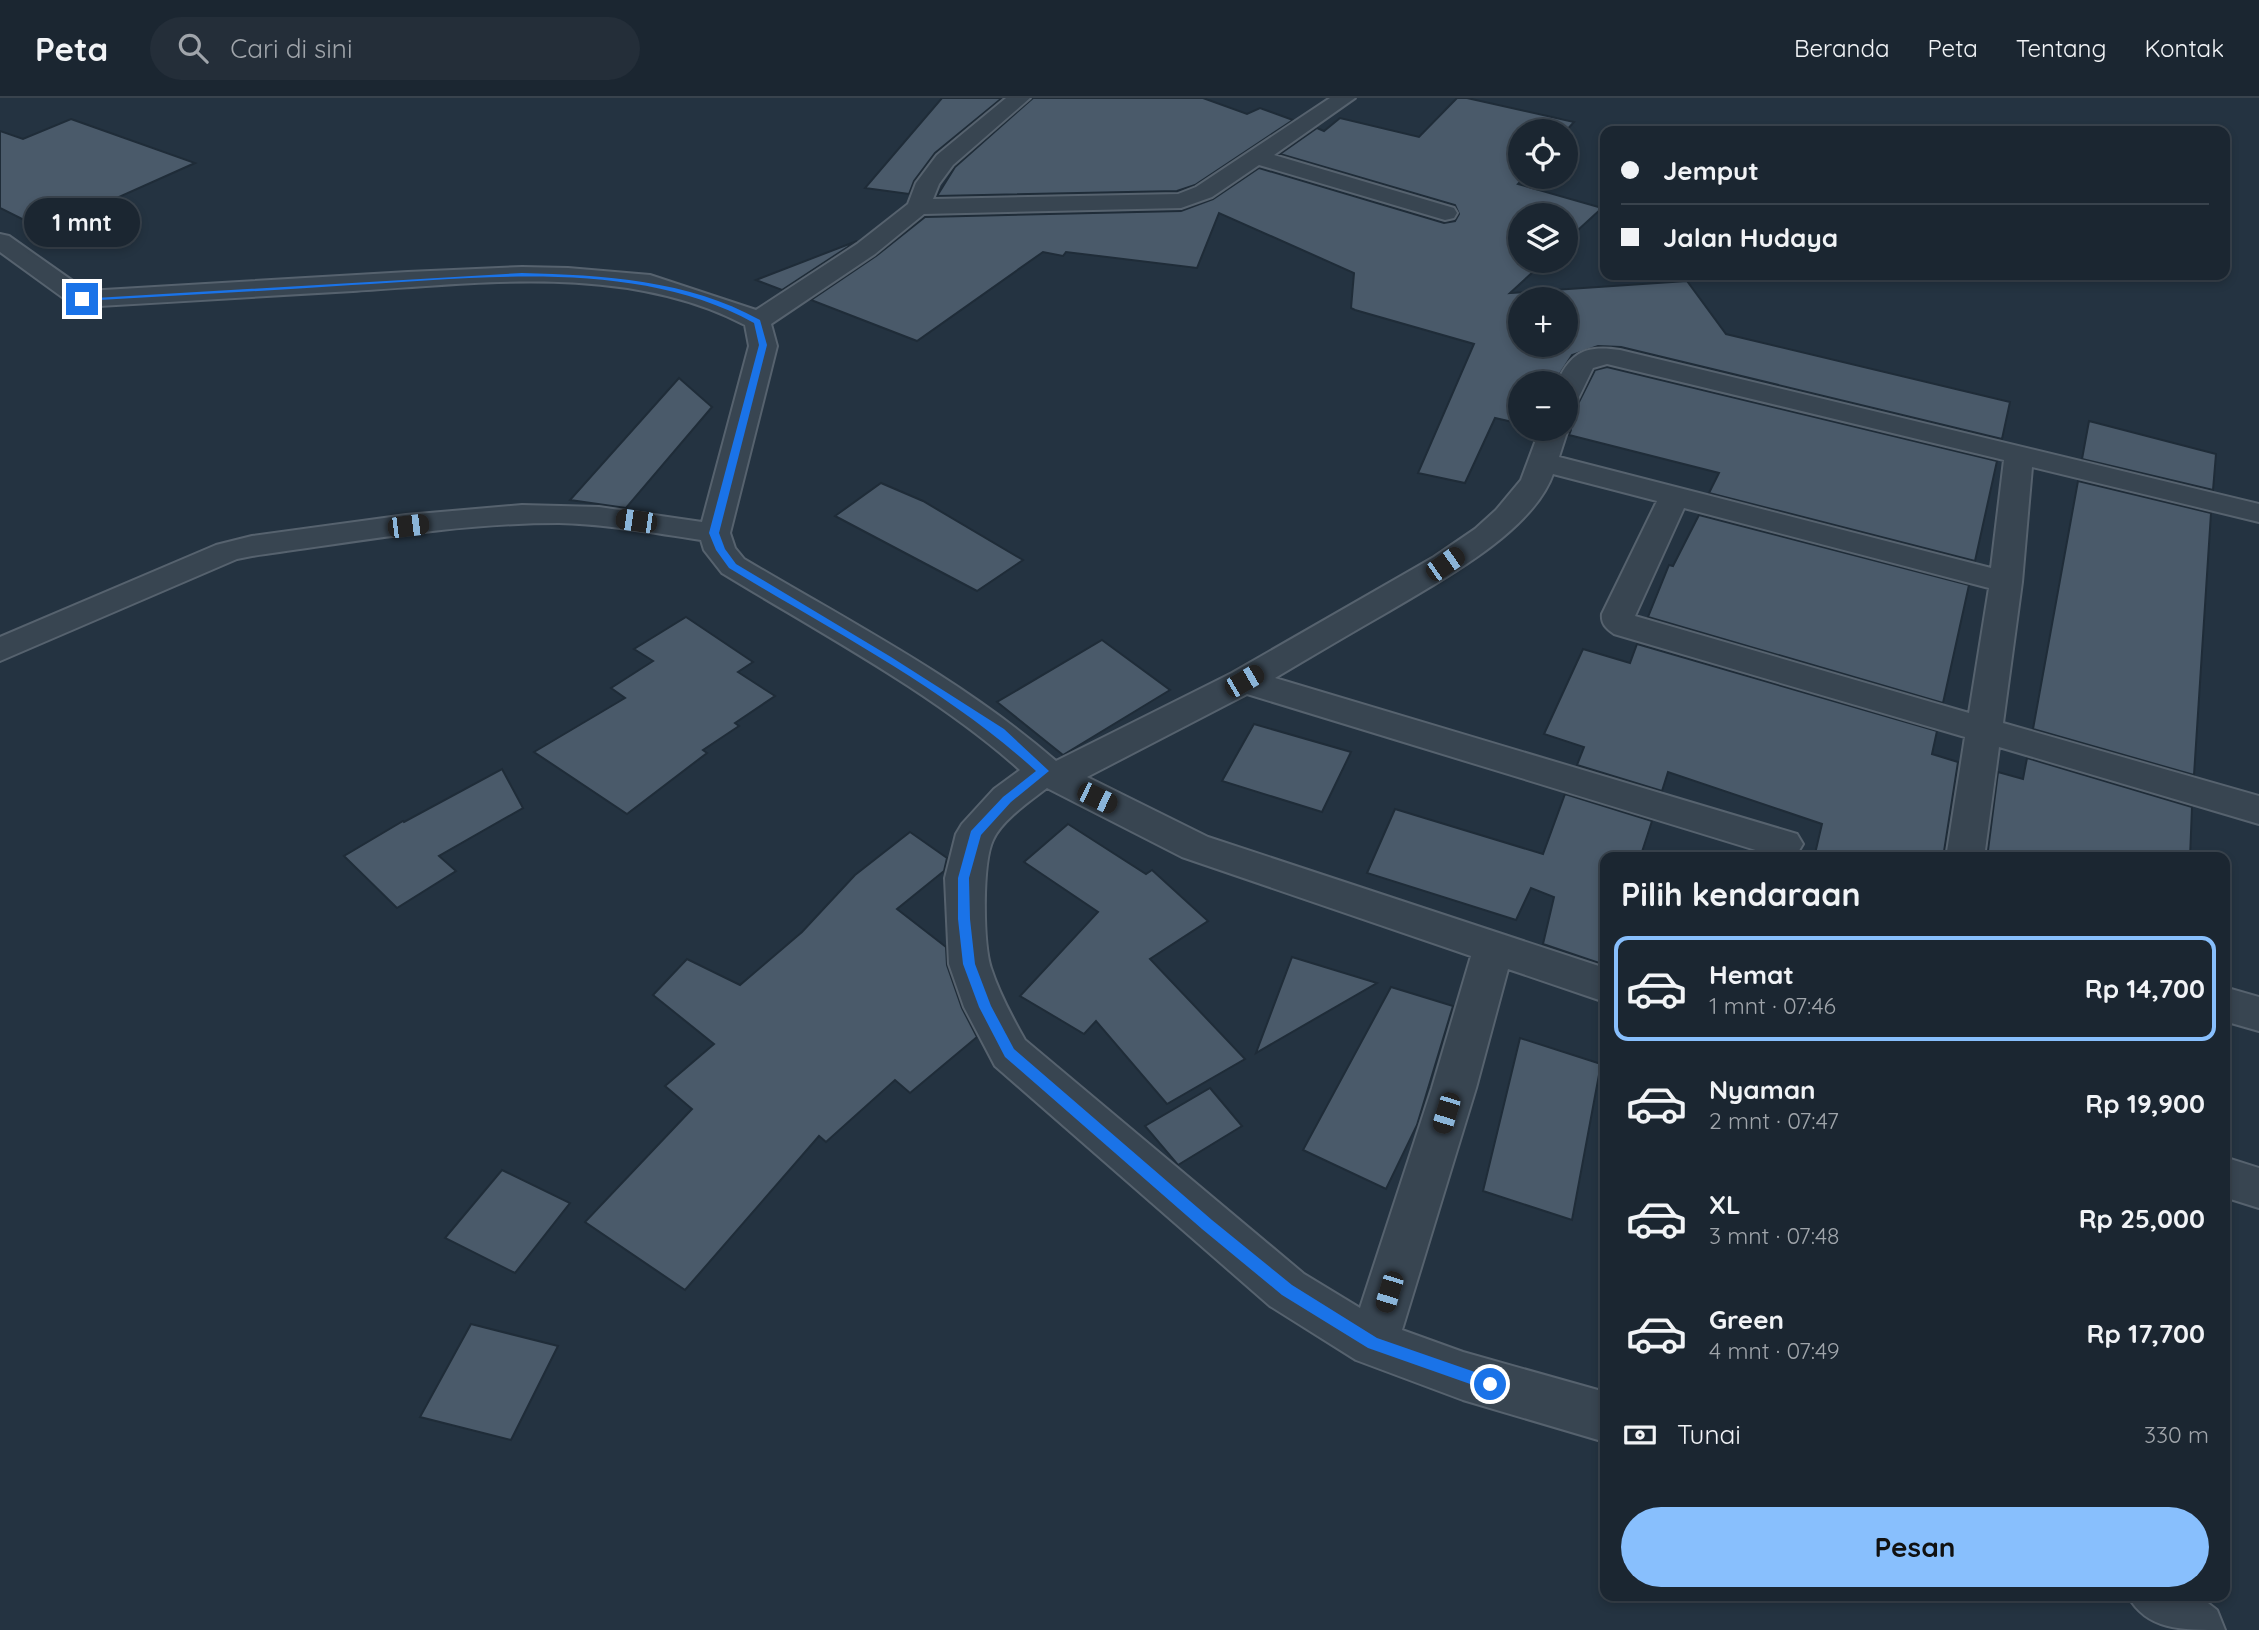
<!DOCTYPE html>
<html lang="id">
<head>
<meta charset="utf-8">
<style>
	:root { --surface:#1b2631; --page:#242e39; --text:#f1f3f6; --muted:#a0a5ab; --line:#39434d; --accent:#88bffd }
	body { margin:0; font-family:Quicksand,sans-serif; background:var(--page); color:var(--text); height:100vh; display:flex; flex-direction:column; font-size:26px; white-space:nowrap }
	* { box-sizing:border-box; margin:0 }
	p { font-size:23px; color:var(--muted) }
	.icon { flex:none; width:38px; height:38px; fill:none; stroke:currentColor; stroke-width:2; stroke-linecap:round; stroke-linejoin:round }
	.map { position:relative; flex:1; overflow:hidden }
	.details { position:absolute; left:1600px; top:754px; width:630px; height:749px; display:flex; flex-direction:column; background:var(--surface); border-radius:14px; box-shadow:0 4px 10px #0003,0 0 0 2px var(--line) }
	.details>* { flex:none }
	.hud { position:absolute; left:1600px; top:28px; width:630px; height:154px; border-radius:14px; box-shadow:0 4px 10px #0003,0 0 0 2px var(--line); display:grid; align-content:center; height:154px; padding:0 21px; background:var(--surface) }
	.controls { position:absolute; left:1508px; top:21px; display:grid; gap:14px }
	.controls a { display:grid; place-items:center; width:70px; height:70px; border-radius:50%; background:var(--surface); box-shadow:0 4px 10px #0003,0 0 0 2px var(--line); font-size:35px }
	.end { position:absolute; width:32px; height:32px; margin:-16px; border:9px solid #1a73e8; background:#fff; box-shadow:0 0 0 4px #fff }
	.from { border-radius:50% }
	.bubble { position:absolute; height:49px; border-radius:24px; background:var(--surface); box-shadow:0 4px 10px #0003,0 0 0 2px var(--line); font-size:23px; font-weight:700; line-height:49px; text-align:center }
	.car { position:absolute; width:21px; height:42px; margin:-21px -10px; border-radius:9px; box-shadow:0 0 5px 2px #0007; background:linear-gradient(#222 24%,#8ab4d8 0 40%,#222 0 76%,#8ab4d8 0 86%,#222 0) }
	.hud b { display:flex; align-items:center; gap:24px; height:66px; font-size:26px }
	.hud b+b { border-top:2px solid var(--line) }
	.hud i { width:18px; height:18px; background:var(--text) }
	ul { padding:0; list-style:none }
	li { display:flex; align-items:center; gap:21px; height:105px; margin:0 14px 10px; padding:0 7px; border:4px solid transparent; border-radius:14px }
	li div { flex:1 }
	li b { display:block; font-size:26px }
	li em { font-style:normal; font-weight:700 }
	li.current { border-color:var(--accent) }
	li>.icon { width:63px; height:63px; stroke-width:1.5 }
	h2 { padding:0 21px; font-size:32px; line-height:84px }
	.pay { display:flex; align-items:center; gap:18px; height:77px; padding:0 21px; font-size:26px }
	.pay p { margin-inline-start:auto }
	.button { display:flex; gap:14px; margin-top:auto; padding:14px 21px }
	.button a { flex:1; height:80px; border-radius:42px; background:var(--accent); color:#111; font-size:28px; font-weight:700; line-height:80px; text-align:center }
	header { display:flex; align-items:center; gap:42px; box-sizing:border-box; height:98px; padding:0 35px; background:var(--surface); border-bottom:2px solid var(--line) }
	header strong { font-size:33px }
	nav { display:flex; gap:38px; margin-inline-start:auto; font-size:24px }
	.search { width:490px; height:63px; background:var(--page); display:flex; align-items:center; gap:18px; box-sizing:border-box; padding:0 24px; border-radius:38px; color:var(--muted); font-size:26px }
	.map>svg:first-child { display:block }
	.building { fill:#4a5a6a; stroke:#1f2c38; stroke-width:2; fill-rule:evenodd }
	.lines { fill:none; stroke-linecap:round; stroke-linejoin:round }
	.minor-casing { stroke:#56626e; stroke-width:4 }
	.minor { fill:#384551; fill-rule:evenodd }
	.route { fill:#1a73e8 }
</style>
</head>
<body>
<header>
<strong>Peta</strong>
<div class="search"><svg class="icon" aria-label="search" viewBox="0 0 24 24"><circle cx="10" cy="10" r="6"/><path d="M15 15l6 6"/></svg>Cari di sini</div>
<nav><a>Beranda</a><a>Peta</a><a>Tentang</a><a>Kontak</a></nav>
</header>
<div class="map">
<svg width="2259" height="1532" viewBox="0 0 2259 1532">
	<rect width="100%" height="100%" fill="#243341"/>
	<g class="building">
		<polygon points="942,0 1002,0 935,55 914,83 909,96 865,90"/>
		<polygon points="1033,0 1203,0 1247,16 1260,10 1293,22 1195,87 1177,93 937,98 955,69"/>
		<path d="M1457,0H1467L1574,24L1566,33H1521V79H1525L1518,86L1602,110L1566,143V117H1521V163H1545L1510,195L1687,183L1726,236L2010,304L2002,341L1621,249L1598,248L1572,257L1554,285H1521V326L1495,320L1465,385L1418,375L1474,246L1355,212L1351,210L1354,175L1219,115L1197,170L1066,154L1063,158L1043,154L917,243L811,202L876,158L925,119L1181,113L1213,101L1259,70L1444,125L1455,123L1459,116L1455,107L1280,56L1317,30L1324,33L1340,20L1419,39ZM1521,201H1566V247H1521Z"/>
		<polygon points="71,21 195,65 99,108 88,103 32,126 0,110 0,33 23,41"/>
		<polygon points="857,143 782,192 756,182"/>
		<polygon points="1607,269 1997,363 1975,463 1709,395 1719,375 1569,337 1571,332 1566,325 1566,310 1578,306 1595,272"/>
		<polygon points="679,280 712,309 626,410 570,402"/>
		<polygon points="2089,323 2216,356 2213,392 2082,361"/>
		<polygon points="2078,383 2211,415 2194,677 2033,631"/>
		<polygon points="881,385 923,403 1023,462 977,493 835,418"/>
		<polygon points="1699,417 1969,487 1943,605 1648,519 1669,467 1673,468"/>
		<polygon points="686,519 753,564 738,574 775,598 735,625 739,628 703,652 707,655 627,716 534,654 625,600 611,590 653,563 634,551"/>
		<polygon points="1102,542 1170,592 1063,657 997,604"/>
		<polygon points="1637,546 1937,633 1932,656 1958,664 1943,760 1814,760 1822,726 1668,674 1662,693 1577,667 1584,649 1544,636 1583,551 1630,565"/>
		<polygon points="1254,626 1351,654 1322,714 1222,683"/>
		<polygon points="2027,660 2192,709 2190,760 1987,760 1998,674 2023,681"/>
		<polygon points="502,671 523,710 439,758 456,773 397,810 344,758 403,723 404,724"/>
		<polygon points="1565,696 1652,723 1640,760 1605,760 1605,867 1543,846 1554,799 1531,790 1516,822 1367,775 1395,711 1543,756"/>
		<polygon points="1068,726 1146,776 1152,772 1208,823 1150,861 1245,961 1167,1006 1096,923 1084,936 1020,898 1098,814 1024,764"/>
		<polygon points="910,734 947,760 944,773 897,811 946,849 947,867 962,910 977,939 910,995 895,982 826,1044 819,1038 685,1192 585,1124 692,1011 665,988 714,946 653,897 687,861 740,887 802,834 855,777"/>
		<polygon points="1292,859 1377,885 1256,955"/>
		<polygon points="1391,889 1453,908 1417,1027 1386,1091 1303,1052"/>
		<polygon points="1520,940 1601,966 1572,1122 1483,1093"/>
		<polygon points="1210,990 1242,1028 1178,1067 1145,1028"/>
		<polygon points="502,1072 570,1105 515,1175 445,1140"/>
		<polygon points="471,1226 558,1248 511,1342 420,1319"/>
	</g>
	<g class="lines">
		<g class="minor-casing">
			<g id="minor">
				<path d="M1006,0H1030L953,67L939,86L933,101L1178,96L1196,89L1330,0H1355L1274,57L1454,110L1457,115L1454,120L1445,122L1259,67L1212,99L1181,110L924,116L875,156L771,226L777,248L730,435L735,450L744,461C850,524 963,582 1056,663L1232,575L1434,459L1475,431L1496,412L1521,382L1540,331H1566V328L1568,331L1559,359L1991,470L2004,362L1607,266L1593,270L1576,305L1566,307V285H1557C1571,253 1587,247 1620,252L2259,406V424L2032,369L2022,484L2003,625L2259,698V726L1999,649L1984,760H1946L1965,639L1614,536C1606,530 1601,526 1602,516L1657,403L1553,376C1532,435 1438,484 1386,515C1349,536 1312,558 1275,580L1797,736L1803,746L1797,756L1782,760L1247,596L1087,679L1208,739L1605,870V904L1508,871L1476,990L1402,1232L1463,1254L1605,1294V1344L1463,1302L1356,1262L1270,1208L995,968L964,909L949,866L945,780L956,736L962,726L994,691L1020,672C934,595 820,535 722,475L704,452L701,442C654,435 606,426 559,425C456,425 354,444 252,458L237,461L0,563V539L216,447L252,438L406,417L522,407L599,409L702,424L749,248L745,227C627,165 480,185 353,193C262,198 172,204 82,209L73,207L0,154V136L9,138L87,193L408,174L522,169L568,170L650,177L756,212L857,146L908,106L916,85L937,57ZM1684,410L1989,490L1969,615L1635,518ZM1047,690L1182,759L1471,858L1432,990L1360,1210L1304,1176L1025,942C1012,919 999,895 991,870C983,846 982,765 993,742C1001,723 1030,703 1047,690Z"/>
				<polygon points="2224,889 2259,899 2259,933 2224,923"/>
				<polygon points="2224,1059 2259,1070 2259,1110 2224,1099"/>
				<path d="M2128,1498H2199L2217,1512L2225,1532C2180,1532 2147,1532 2128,1498Z"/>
			</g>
		</g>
		<use href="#minor" class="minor"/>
	</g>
	<path class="route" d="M522,175C603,177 688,182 760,222L767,247L719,435L725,451L736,466L891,559L1004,631L1049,673L1011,704L981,737L969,780L970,821L975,866L991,908L1014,951L1212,1122L1292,1187L1377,1240L1495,1281L1497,1286L1495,1291L1490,1293L1368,1250L1282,1197L1202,1131L1005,959L979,909L963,866L958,821V780L971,733L1003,699L1036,673C946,591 833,533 729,470L716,452L709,435L759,247L754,225C637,160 480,180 352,187C262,193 172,198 82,203L78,201Z"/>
</svg>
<div class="controls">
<a><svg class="icon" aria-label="locate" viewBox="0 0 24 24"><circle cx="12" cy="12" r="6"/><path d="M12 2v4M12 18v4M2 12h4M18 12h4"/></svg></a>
<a><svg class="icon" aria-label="layers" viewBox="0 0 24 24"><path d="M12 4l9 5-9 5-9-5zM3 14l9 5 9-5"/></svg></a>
<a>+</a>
<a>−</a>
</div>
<i class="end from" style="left:1490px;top:1286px"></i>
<i class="end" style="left:82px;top:201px"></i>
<div class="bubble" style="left:24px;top:100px;width:116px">1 mnt</div>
<i class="car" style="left:636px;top:423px;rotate:278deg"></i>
<i class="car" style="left:408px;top:428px;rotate:83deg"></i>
<i class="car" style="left:1445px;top:466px;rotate:55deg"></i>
<i class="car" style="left:1244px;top:583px;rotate:60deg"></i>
<i class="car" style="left:1097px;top:700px;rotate:116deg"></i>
<i class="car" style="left:1446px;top:1015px;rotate:197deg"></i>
<i class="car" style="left:1389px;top:1194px;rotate:197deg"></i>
<div class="hud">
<b><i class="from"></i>Jemput</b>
<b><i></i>Jalan Hudaya</b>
</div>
<section class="details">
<h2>Pilih kendaraan</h2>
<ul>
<li class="current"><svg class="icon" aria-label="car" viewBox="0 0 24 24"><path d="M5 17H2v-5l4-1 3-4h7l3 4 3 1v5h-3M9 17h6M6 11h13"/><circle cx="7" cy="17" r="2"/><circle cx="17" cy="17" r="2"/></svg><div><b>Hemat</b><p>1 mnt · 07:46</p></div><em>Rp 14,700</em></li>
<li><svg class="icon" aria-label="car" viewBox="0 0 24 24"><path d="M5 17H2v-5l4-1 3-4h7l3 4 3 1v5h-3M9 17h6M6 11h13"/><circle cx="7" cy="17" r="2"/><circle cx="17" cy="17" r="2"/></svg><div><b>Nyaman</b><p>2 mnt · 07:47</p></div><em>Rp 19,900</em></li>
<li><svg class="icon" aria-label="car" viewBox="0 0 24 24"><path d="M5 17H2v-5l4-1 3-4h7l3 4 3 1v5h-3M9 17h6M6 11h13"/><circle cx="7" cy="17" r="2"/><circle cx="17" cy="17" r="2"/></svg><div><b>XL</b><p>3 mnt · 07:48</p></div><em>Rp 25,000</em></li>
<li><svg class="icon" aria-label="car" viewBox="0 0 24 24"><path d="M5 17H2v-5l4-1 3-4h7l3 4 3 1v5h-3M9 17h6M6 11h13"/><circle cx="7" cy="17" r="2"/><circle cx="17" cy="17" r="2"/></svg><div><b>Green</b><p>4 mnt · 07:49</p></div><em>Rp 17,700</em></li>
</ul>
<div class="pay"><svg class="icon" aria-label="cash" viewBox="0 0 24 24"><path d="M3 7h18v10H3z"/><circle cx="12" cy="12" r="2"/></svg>Tunai<p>330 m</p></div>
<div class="button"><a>Pesan</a></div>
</section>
</div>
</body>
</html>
